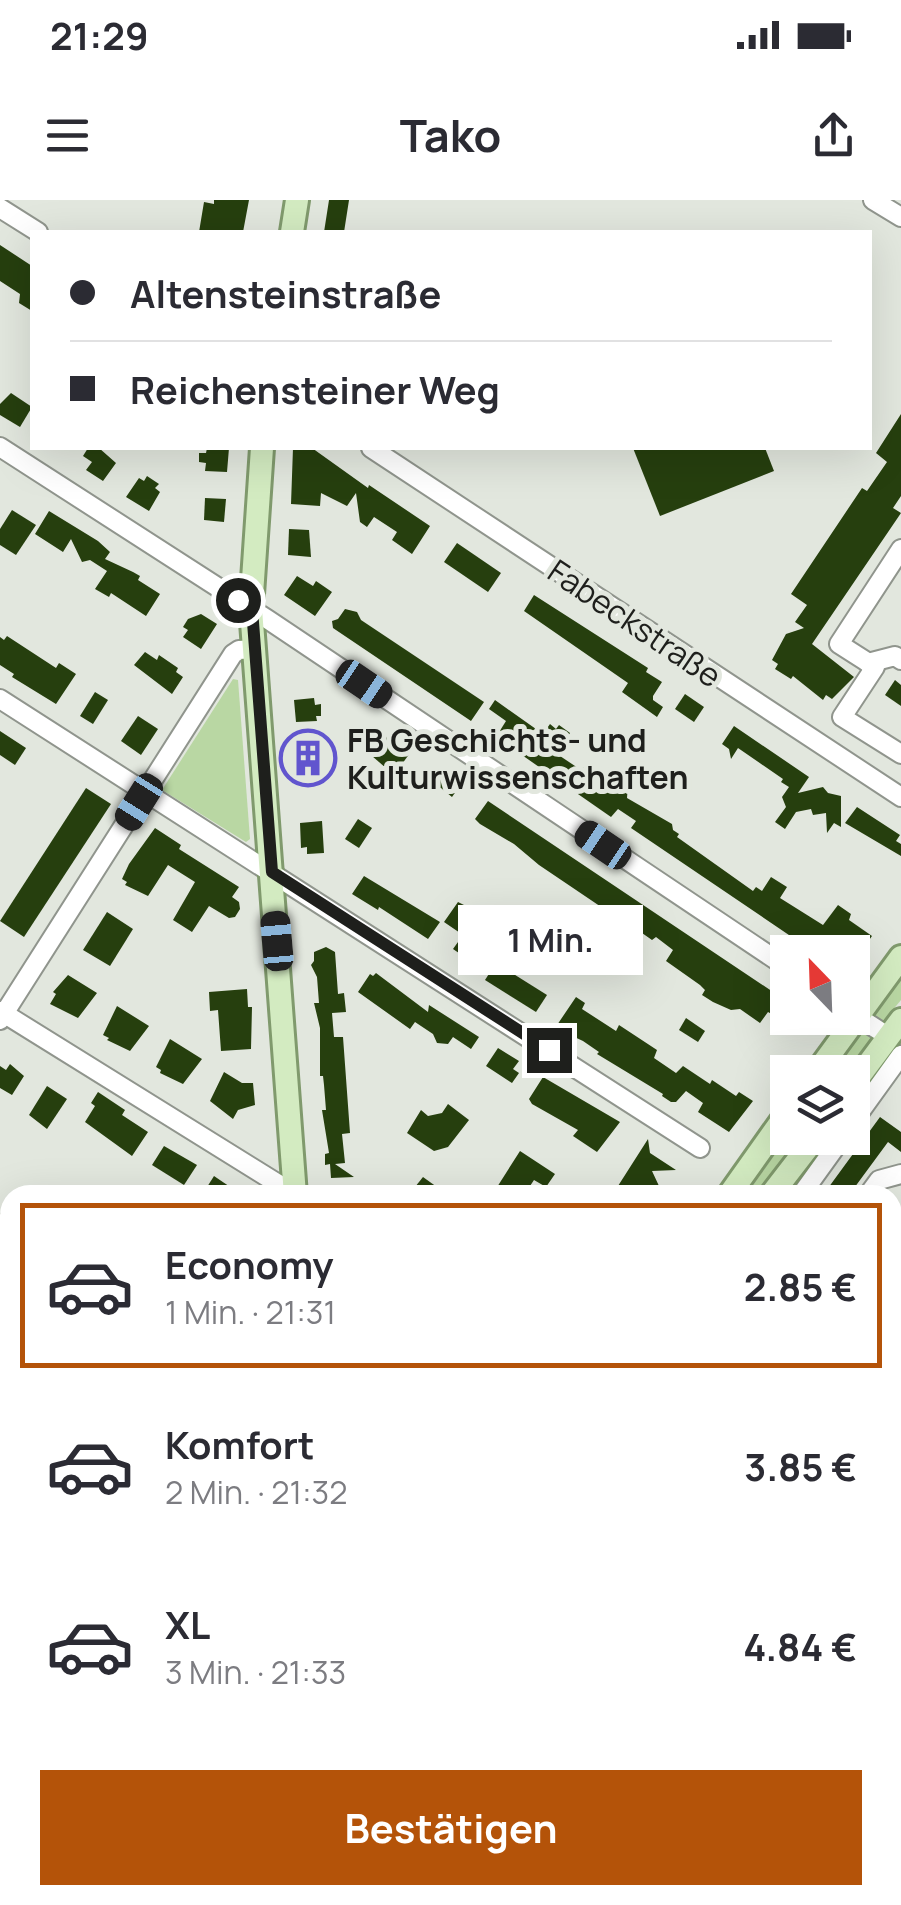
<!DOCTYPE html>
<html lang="de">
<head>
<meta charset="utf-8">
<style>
	:root { --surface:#fff; --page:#f7f7f7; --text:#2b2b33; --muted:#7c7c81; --line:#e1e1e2; --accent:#b45309 }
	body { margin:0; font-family:Manrope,sans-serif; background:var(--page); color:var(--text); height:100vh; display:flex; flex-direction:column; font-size:38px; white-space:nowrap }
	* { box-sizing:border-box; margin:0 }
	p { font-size:32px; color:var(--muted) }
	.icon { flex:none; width:55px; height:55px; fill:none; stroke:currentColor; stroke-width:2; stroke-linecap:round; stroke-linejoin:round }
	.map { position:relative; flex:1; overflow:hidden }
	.details { position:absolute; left:0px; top:985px; width:902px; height:720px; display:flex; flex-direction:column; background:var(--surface); border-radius:30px 30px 0 0; box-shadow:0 10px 40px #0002 }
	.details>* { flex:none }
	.guide { position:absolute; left:30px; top:30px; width:842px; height:220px; border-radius:0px; box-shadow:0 10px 40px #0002; display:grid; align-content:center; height:220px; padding:0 40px; background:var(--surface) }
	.needle { width:65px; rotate:337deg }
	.buttons { position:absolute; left:770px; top:735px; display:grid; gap:20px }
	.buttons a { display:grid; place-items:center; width:100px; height:100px; border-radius:0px; background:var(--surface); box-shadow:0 10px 40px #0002; font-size:50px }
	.end { position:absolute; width:45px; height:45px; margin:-22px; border:12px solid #1e1f1c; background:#fff; box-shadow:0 0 0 5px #fff }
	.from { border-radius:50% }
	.bubble { position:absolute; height:70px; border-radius:0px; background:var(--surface); box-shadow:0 10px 40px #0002; font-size:32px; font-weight:700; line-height:70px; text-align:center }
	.car { position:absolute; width:30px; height:60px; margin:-30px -15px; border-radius:12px; box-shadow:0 0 8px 2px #0007; background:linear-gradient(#222 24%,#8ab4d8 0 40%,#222 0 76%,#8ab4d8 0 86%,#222 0) }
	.guide b { display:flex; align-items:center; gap:35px; height:95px; font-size:38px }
	.guide b+b { border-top:2px solid var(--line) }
	.guide i { width:25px; height:25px; background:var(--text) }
	ul { padding:18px 0 0; list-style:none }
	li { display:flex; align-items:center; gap:30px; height:165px; margin:0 20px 15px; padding:0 20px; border:5px solid transparent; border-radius:0px }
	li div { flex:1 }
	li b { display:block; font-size:38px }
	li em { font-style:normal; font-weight:700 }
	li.active { border-color:var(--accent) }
	li>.icon { width:90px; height:90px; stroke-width:1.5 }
	.action { display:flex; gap:20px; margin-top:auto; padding:20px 40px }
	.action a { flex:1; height:115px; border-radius:0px; background:var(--accent); color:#fff; font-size:40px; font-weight:700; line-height:115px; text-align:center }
	.status { display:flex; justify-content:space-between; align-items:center; height:70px; padding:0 50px; background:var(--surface); direction:ltr }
	.status svg { height:28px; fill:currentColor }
	header { display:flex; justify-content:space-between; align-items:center; height:130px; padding:0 40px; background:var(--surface); font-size:45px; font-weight:700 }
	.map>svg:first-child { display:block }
	.green { fill:#b9d7a3 }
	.building { fill:#263f0e }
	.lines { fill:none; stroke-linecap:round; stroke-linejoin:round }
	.minor-casing { stroke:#90958d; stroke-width:22 }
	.major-casing { stroke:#809a6d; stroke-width:28 }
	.minor { stroke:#fff; stroke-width:18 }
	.major { stroke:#d3ebc1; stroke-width:22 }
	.tram { stroke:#626560; stroke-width:2.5 }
	.rail { stroke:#626560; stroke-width:4; stroke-dasharray:5 10; stroke-linecap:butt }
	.route { stroke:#1e1f1c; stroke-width:12 }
	.labels { text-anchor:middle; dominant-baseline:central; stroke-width:10; stroke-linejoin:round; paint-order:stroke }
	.street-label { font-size:32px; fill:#1e1f1c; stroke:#e2e7de }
	.poi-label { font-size:32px; font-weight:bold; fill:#1e1f1c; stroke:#e2e7de; text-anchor:start }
</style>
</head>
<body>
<div class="status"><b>21:29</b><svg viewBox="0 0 49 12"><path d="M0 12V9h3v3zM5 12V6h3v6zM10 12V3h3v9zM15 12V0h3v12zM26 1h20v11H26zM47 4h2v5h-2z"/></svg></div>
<header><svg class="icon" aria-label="menu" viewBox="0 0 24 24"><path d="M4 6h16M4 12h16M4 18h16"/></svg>Tako<svg class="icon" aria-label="share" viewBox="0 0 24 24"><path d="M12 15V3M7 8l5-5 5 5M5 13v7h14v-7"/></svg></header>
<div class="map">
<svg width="901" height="1705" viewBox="0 0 901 1705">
	<rect width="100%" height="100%" fill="#e2e7de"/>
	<g class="green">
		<polygon points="233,479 238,480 250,639 246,642 162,590"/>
		<polygon points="901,779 901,800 882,823 875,815"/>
		<polygon points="862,832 873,839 849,872 834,872"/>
		<polygon points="787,937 801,938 754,995 746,995"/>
	</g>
	<g class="building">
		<polygon points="214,0 249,0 243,32 199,32 204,2 214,4"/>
		<polygon points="329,0 349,0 344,32 324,32"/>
		<polygon points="0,45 32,66 32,111 19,103 20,94 0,81"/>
		<polygon points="11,193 32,207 20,227 0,215 0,204"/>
		<polygon points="901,214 901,296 893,308 901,313 812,444 854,477 832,499 826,495 823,500 793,476 791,479 775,469 778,464 772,460 786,434 804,428 795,422 807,405 791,394 862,288 867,291 887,262 876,253"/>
		<polygon points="88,248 99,248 116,263 103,281 86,270 92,262 83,256"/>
		<polygon points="207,248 229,248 227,272 205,271 206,263 199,262 199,253 206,253"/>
		<polygon points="293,248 312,248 368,288 369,285 430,326 412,354 392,340 397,332 374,317 367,327 360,322 356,293 347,306 321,293 320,306 291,304"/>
		<polygon points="633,248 765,248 774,271 660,316"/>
		<polygon points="147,276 159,284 155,288 160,292 149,311 126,297 139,278 144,281"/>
		<polygon points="205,298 226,299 224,322 204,320"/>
		<polygon points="12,310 36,325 16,355 0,345 0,329"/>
		<polygon points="49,311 98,341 110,352 105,359 133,372 140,376 138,380 160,394 146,416 111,393 109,397 95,389 107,371 90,360 82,362 71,339 63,352 35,334"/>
		<polygon points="289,329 309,330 311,357 288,355"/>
		<polygon points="457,343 501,373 488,392 444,362"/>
		<polygon points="297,376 313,386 316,381 332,392 315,416 284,395"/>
		<polygon points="534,395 648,468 646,472 662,482 653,496 653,500 663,507 657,517 622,492 628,483 524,411"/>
		<polygon points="345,409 357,412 361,420 484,502 471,521 333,428 332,421 338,419"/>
		<polygon points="201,414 217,424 201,449 183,437 188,430 183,427 188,419"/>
		<polygon points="7,436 56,468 59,463 76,474 56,504 12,477 14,474 0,465 0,437 4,440"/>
		<polygon points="145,452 157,460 159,455 178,468 176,472 183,477 172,494 134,465"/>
		<polygon points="895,480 901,485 901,506 885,495"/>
		<polygon points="95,492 108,500 93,524 80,516"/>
		<polygon points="685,494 704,507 694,522 675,509"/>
		<polygon points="314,498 315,505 321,504 321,516 316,516 317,521 296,522 294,500"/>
		<polygon points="495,500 543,534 550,524 556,529 559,525 570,533 556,553 560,556 581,570 583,567 610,586 613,581 622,587 628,584 627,598 672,624 673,630 679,634 677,637 753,691 756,687 762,691 771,677 787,687 780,698 823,725 838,705 851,714 849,720 872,736 852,764 852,752 814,752 631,628 636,621 618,609 611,617 496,537 506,521 489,509"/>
		<polygon points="138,516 158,529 141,555 121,541"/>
		<polygon points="734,526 809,577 798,593 823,587 828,593 841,596 841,627 834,623 827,633 826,613 813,615 811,609 796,612 785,629 775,622 786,607 782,597 789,587 781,582 783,579 738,548 731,559 729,549 722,544"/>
		<polygon points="0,531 26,548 15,565 0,555"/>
		<polygon points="385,536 410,553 394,575 372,556"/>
		<polygon points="318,540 321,574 314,575 315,580 304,581 303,575 297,576 294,542"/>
		<polygon points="440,570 461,584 452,597 441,588 426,590"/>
		<polygon points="86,588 111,604 24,737 0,721"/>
		<polygon points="488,601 788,802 788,818 816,818 806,833 768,812 760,823 740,809 731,810 713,802 702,795 705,790 700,785 666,761 673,750 656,737 652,740 642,733 634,745 625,739 626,736 610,726 616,717 539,665 514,644 480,624 475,619"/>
		<polygon points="857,607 900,635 896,641 901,644 901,656 845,623"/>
		<polygon points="358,619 372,628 359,648 345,639"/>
		<polygon points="322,621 324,653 307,654 307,647 301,648 300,623"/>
		<polygon points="155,628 181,645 179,649 239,687 232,697 239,702 240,709 235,717 229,718 209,706 192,732 173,720 195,682 168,665 148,696 125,685 127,682 122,679 129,664"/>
		<polygon points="364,676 440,722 428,739 379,707 378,710 352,694"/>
		<polygon points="458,702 478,712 475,716 494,729 472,762 453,749 463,735 444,722"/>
		<polygon points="107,712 133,729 110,766 83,750"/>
		<polygon points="326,747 335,752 338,794 344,793 346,812 332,813 334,837 343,837 350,933 342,934 345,963 335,964 354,977 331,978 330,964 325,965 325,954 329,953 322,910 326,910 324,885 323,876 320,876 320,828 314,803 319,803 317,777 311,765 314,761 314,752"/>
		<polygon points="496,763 547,795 536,812 485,780"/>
		<polygon points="376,773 428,812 429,805 479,837 471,849 453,837 448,844 437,843 433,834 415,822 410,829 358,792 370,774 373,776"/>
		<polygon points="68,775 97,793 78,818 50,804 56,794 53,792"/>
		<polygon points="247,789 248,807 252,807 251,849 221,851 218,810 210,811 209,792"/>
		<polygon points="576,797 585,803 582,809 616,831 619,825 657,850 654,858 676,873 683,866 710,884 712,880 736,896 739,892 753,901 729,932 698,912 703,903 686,891 676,902 671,902 662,896 663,894 597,854 599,852 583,841 555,828"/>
		<polygon points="117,806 149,826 130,851 107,840 109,838 103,835"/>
		<polygon points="686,818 705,831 698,842 679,830"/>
		<polygon points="170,839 202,859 183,884 160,873 161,870 156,867"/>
		<polygon points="498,848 519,861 513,869 519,873 512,883 486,866"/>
		<polygon points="10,864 24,876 12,895 0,888 0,866 6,870"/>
		<polygon points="224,872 242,883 253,883 255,905 238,910 233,919 210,901"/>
		<polygon points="543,877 620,922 597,952 573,936 578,930 532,904 529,899"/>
		<polygon points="47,886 67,899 47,929 29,915"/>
		<polygon points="98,892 125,910 122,915 148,932 132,956 85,922 95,906 91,903"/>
		<polygon points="448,904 469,920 448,947 434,951 407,933 421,910 428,916 442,913"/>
		<polygon points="880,917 901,932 901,952 888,942 849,995 823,995"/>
		<polygon points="648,939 650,953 676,970 652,971 659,986 641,985 646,995 631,995 618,986"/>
		<polygon points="164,946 197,965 184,985 152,965"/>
		<polygon points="520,951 555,974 546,987 534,980 524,995 492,995"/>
		<polygon points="214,976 242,995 202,995"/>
		<polygon points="423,977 448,995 426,995 415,987"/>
		<polygon points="10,998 10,1033 0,1026 0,1014"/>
		<polygon points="0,1137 10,1143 10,1196 0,1190"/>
		<polygon points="0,1287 10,1293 10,1342 0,1336"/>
		<polygon points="0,1637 10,1644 10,1662 0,1676"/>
		<polygon points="314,1695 327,1695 340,1705 307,1705"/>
		<polygon points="391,1695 438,1695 453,1705 406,1705"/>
		<polygon points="583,1695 601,1695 617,1705 576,1705"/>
		<polygon points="707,1695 738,1695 732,1705 700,1705"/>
	</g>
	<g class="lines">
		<g class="minor-casing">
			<g id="minor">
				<polyline points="873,0 901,17"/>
				<polyline points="0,8 38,32"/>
				<polyline points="0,247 267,419 788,768"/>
				<polyline points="371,248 901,597"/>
				<polyline points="901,349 839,444 875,467 842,517 901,554"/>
				<polyline points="868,463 895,456 901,460"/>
				<polyline points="0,499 700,948"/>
				<polyline points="0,811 296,995"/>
				<polyline points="852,813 889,837"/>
				<polyline points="0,820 233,454 239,450 254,449"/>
				<polyline points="852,923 901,855"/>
				<polyline points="801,995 842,938"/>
				<polyline points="868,995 879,980 901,974"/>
				<polyline points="892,1023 901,1029"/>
				<polyline points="892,1211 901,1216"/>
				<polyline points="892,1295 901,1281"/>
				<polyline points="0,1364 10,1370"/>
				<polyline points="0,1424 10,1420"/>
				<polyline points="495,1695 511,1705"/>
				<polyline points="287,1705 294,1695"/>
				<polyline points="669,1705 675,1695"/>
			</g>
		</g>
		<g class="major-casing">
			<g id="major">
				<polyline points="292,32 297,0"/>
				<polyline points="262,248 251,409 295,995"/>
				<polyline points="817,872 901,757"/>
				<polyline points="852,886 901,820"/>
				<polyline points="729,995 788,912"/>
				<polyline points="771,995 815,938"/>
				<polyline points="0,1071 10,1077"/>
				<polyline points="0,1100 10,1106"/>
				<polyline points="892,1660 901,1666"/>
				<polyline points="202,1705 208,1695"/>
				<polyline points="222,1705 229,1695"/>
				<polyline points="244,1705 252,1695"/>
				<polyline points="264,1705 271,1695"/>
			</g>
		</g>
		<use href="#minor" class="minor"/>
		<use href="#major" class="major"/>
		<g class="tram">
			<polyline points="892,1558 901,1548"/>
			<polyline points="892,1589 901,1577"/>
			<polyline points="769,1705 777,1695"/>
			<polyline points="805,1705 812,1695"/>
		</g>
		<g class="rail">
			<polyline points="892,1611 901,1600"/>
			<polyline points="821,1705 828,1695"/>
		</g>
	</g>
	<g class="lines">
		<polyline class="route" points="238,400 252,409 272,672 549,850"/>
	</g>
	<defs>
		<g id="building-ring" transform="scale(2.875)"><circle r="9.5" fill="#e2e7de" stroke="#6155ce" stroke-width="1.5"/><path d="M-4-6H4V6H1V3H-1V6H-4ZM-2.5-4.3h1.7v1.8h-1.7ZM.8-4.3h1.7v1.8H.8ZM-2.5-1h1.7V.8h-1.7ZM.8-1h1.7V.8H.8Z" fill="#6155ce"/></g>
	</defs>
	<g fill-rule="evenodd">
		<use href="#building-ring" x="308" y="558"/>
	</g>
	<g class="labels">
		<g class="street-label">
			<text transform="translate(635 423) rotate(34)">Fabeckstraße</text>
		</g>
		<g class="poi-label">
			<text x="347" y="540">FB Geschichts- und<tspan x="347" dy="37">Kulturwissenschaften</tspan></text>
		</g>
	</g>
</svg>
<div class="buttons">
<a><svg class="needle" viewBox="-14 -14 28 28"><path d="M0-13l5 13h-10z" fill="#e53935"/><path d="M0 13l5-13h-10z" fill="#7c7c81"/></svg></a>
<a><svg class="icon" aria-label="layers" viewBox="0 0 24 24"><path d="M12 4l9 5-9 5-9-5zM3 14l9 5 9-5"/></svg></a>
</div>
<i class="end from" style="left:238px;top:400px"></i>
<i class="end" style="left:549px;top:850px"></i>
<div class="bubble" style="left:458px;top:705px;width:185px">1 Min.</div>
<i class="car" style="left:364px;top:484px;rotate:124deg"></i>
<i class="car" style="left:139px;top:602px;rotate:212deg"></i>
<i class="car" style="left:603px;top:645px;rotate:304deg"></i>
<i class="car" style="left:277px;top:741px;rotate:355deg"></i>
<div class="guide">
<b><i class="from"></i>Altensteinstraße</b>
<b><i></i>Reichensteiner Weg</b>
</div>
<section class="details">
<ul>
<li class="active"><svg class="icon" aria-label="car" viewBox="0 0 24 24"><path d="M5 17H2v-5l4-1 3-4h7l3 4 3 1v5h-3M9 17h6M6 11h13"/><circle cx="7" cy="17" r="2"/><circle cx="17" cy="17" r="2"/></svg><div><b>Economy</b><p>1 Min. · 21:31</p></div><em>2.85 €</em></li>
<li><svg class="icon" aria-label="car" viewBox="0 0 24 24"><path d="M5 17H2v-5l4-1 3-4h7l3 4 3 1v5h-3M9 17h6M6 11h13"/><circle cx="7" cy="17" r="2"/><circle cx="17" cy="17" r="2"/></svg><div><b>Komfort</b><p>2 Min. · 21:32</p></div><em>3.85 €</em></li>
<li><svg class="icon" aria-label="car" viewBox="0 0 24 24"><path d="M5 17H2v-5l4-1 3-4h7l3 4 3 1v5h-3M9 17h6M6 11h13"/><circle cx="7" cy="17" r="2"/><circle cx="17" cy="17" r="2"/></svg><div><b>XL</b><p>3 Min. · 21:33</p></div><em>4.84 €</em></li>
</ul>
<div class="action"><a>Bestätigen</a></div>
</section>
</div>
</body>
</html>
